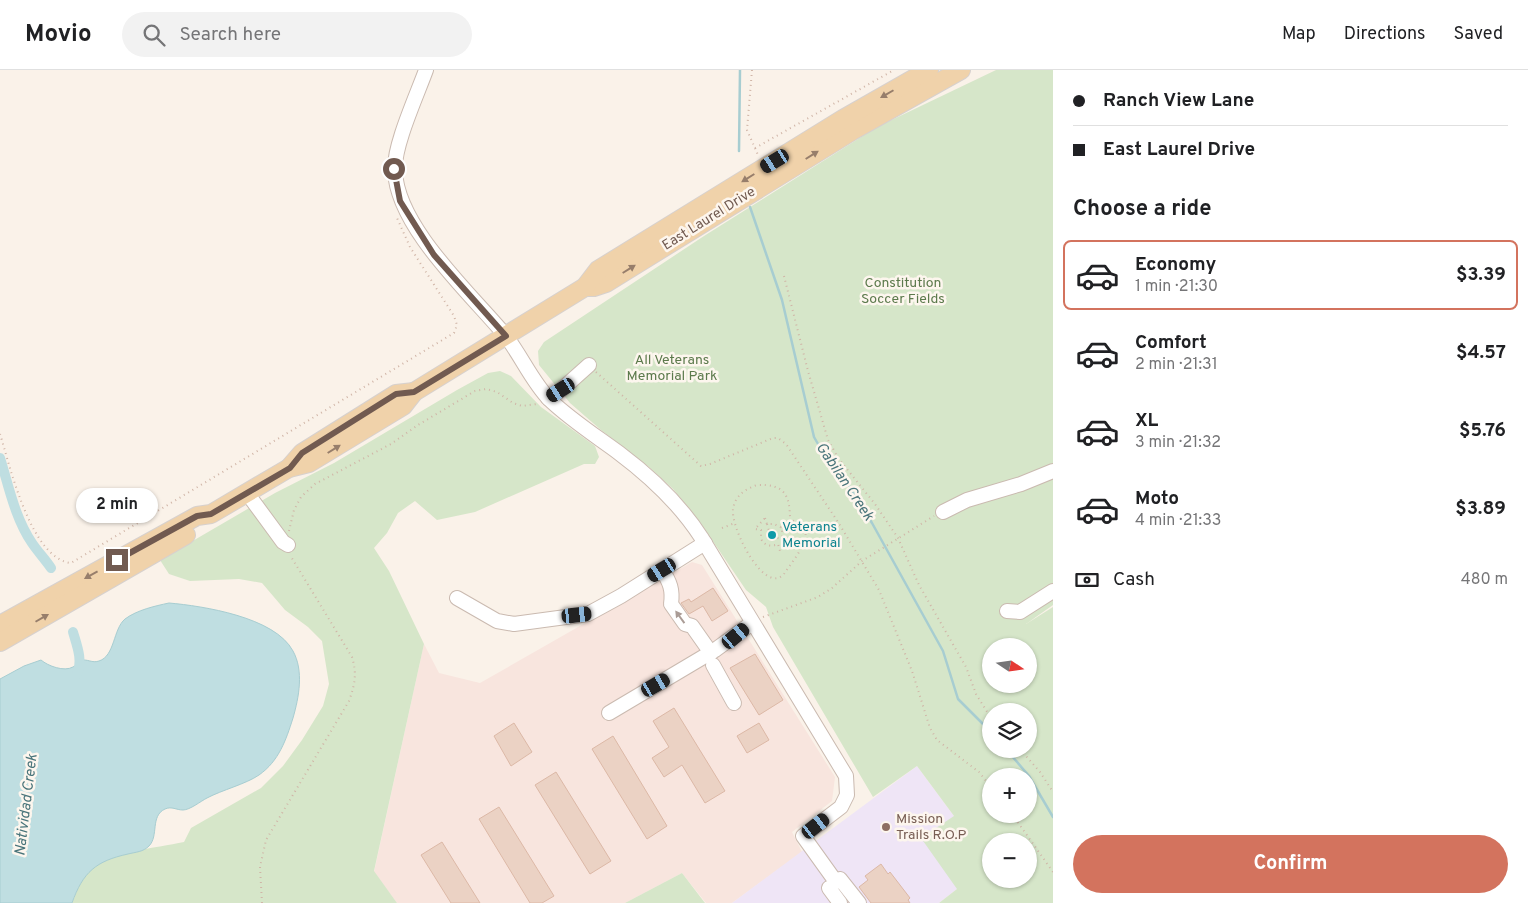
<!DOCTYPE html>
<html lang="en">
<head>
<meta charset="utf-8">
<style>
	:root { --surface:#fff; --page:#f2f2f2; --text:#202124; --muted:#757577; --line:#e0e0e0; --accent:#d3735e }
	body { margin:0; font-family:Overpass,sans-serif; background:var(--page); color:var(--text); height:100vh; display:flex; flex-direction:column; font-size:19px; white-space:nowrap }
	* { box-sizing:border-box; margin:0 }
	p { font-size:16px; color:var(--muted) }
	.icon { flex:none; width:28px; height:28px; fill:none; stroke:currentColor; stroke-width:2; stroke-linecap:round; stroke-linejoin:round }
	.map { position:relative; flex:1; overflow:hidden }
	.side { display:flex; flex-direction:column; background:var(--surface); width:475px }
	.side>* { flex:none }
	.hud { display:grid; align-content:center; height:110px; padding:0 20px; background:var(--surface) }
	.needle { width:32px; rotate:103deg }
	.tools { position:absolute; left:982px; top:568px; display:grid; gap:10px }
	.tools a { display:grid; place-items:center; width:55px; height:55px; border-radius:50%; background:var(--surface); box-shadow:0 1px 4px #0004; font-size:25px }
	.end { position:absolute; width:22px; height:22px; margin:-11px; border:6px solid #715a50; background:#fff; box-shadow:0 0 0 2px #fff }
	.from { border-radius:50% }
	.bubble { position:absolute; height:35px; border-radius:18px; background:var(--surface); box-shadow:0 1px 4px #0004; font-size:16px; font-weight:700; line-height:35px; text-align:center }
	.car { position:absolute; width:15px; height:30px; margin:-15px -8px; border-radius:6px; box-shadow:0 0 4px 1px #0007; background:linear-gradient(#222 24%,#8ab4d8 0 40%,#222 0 76%,#8ab4d8 0 86%,#222 0) }
	.hud b { display:flex; align-items:center; gap:18px; height:48px; font-size:19px }
	.hud b+b { border-top:1px solid var(--line) }
	.hud i { width:12px; height:12px; background:var(--text) }
	ul { padding:0; list-style:none }
	li { display:flex; align-items:center; gap:15px; height:70px; margin:0 10px 8px; padding:0 10px; border:2px solid transparent; border-radius:8px }
	li div { flex:1 }
	li b { display:block; font-size:19px }
	li em { font-style:normal; font-weight:700 }
	li.active { border-color:var(--accent) }
	li>.icon { width:45px; height:45px; stroke-width:1.5 }
	h2 { padding:0 20px; font-size:22px; line-height:60px }
	.pay { display:flex; align-items:center; gap:12px; height:55px; padding:0 20px; font-size:19px }
	.pay p { margin-inline-start:auto }
	.button { display:flex; gap:10px; margin-top:auto; padding:10px 20px }
	.button a { flex:1; height:58px; border-radius:30px; background:var(--accent); color:#fff; font-size:20px; font-weight:700; line-height:58px; text-align:center }
	header { display:flex; align-items:center; gap:30px; box-sizing:border-box; height:70px; padding:0 25px; background:var(--surface); border-bottom:1px solid var(--line) }
	header strong { font-size:24px }
	nav { display:flex; gap:28px; margin-inline-start:auto; font-size:18px }
	.search { width:350px; height:45px; background:var(--page); display:flex; align-items:center; gap:12px; box-sizing:border-box; padding:0 18px; border-radius:28px; color:var(--muted); font-size:19px }
	main { display:flex; flex:1; min-height:0 }
	.map>svg:first-child { display:block }
	.commercial { fill:#f8e5de }
	.education { fill:#efe5f6 }
	.green { fill:#d6e6c9; fill-rule:evenodd }
	.water { fill:#bfdee1; stroke:#a7cdd1 }
	.lines { fill:none; stroke-linecap:round; stroke-linejoin:round }
	.stream { stroke:#a7cdd1; stroke-width:2.5 }
	.canal { stroke:#bfdee1; stroke-width:10 }
	.building { fill:#ebd2c4; stroke:#dcb8a6 }
	.minor-casing { stroke:#cabab0; stroke-width:16 }
	.major-casing { stroke:#d7d1ce; stroke-width:20 }
	.path { stroke:#d0b5a7; stroke-width:2; stroke-dasharray:1 4; stroke-linecap:butt }
	.minor { stroke:#fff; stroke-width:14 }
	.major { stroke:#f0d2aa; stroke-width:18 }
	.oneway { fill:#977e6b }
	.oneway2 { fill:#aa9c96 }
	.route { stroke:#715a50; stroke-width:6 }
	.culture-dot { fill:#0f9aa8; stroke:#fdf6ee; stroke-width:2 }
	.education-dot { fill:#8d6e63; stroke:#fdf6ee; stroke-width:2 }
	.labels { text-anchor:middle; dominant-baseline:central; stroke-width:5; stroke-linejoin:round; paint-order:stroke }
	.street-label { font-size:14px; fill:#715a50; stroke:#fdf6ee }
	.park-label { font-size:14px; fill:#5c7a4c; stroke:#fdf6ee }
	.culture-label { font-size:14px; fill:#0d838f; stroke:#fdf6ee; text-anchor:start }
	.education-label { font-size:14px; fill:#785e54; stroke:#fdf6ee; text-anchor:start }
	.water-label { font-size:15px; font-style:italic; fill:#49747a; stroke:#fdf6ee }
</style>
</head>
<body>
<header>
<strong>Movio</strong>
<div class="search"><svg class="icon" aria-label="search" viewBox="0 0 24 24"><circle cx="10" cy="10" r="6"/><path d="M15 15l6 6"/></svg>Search here</div>
<nav><a>Map</a><a>Directions</a><a>Saved</a></nav>
</header>
<main>
<div class="map">
<svg width="1053" height="833" viewBox="0 0 1053 833">
	<rect width="100%" height="100%" fill="#faf2e9"/>
	<polygon class="commercial" points="692,492 702,495 835,707 832,731 792,762 802,782 732,833 706,833 682,803 625,833 397,833 374,802 424,574 439,603 480,613"/>
	<polygon class="education" points="917,696 954,746 957,819 939,833 732,833"/>
	<g class="green">
		<path d="M996,0H1053V535L1026,554L1053,537V833H939L957,819L921,768L954,746L917,696L873,727L773,557L766,537L746,520L697,448L673,419L649,397L601,360L570,333L539,295L538,281L544,272L704,166L877,57ZM991,576H1029V614H991ZM991,641H1029V679H991ZM991,706H1029V744H991ZM991,771H1029V809H991Z"/>
		<path d="M500,301L511,306L541,337L595,376L599,387L595,394H584L475,442L437,450L415,431L398,443L387,463L374,478L389,501L424,574L374,801L397,833H72C76,823 80,810 88,802C108,782 156,778 184,772L191,758L261,718L283,696L302,670L323,636L329,614L322,571L308,557L285,540L262,513L239,509L190,511L169,504L160,490L275,423L334,393L457,320L488,303Z"/>
		<polygon points="682,803 705,833 625,833"/>
	</g>
	<path class="water" d="M169,533C203,536 275,547 293,581C304,601 299,627 293,648C286,670 279,691 259,705C246,714 222,720 207,728C201,731 190,740 183,740C176,740 172,736 165,739C150,746 159,766 149,776C143,782 136,782 128,784C96,791 83,802 72,833H0V609L24,596L41,590C48,596 64,602 73,597C77,595 79,592 84,590C89,590 93,593 99,591C115,586 113,559 125,549C137,540 155,536 169,533Z"/>
	<g class="lines">
		<g class="stream">
			<polyline points="739,81 740,0"/>
			<polyline points="750,137 782,230 814,367 829,393 847,413 872,453 943,581 958,629 991,662"/>
			<polyline points="1006,679 1029,706 1053,747"/>
		</g>
		<g class="canal">
			<path d="M0,388C9,417 15,448 32,473C38,482 45,489 51,498"/>
			<path d="M73,562C77,576 83,590 77,604"/>
		</g>
	</g>
	<g class="building">
		<polygon points="713,518 728,541 712,551 703,536 689,544 681,533 689,529 691,532"/>
		<polygon points="755,584 783,630 759,645 730,598"/>
		<polygon points="674,638 725,721 705,733 682,695 664,707 652,688 669,677 653,651"/>
		<polygon points="514,653 532,682 511,696 494,666"/>
		<polygon points="759,653 769,670 747,683 737,666"/>
		<polygon points="613,666 667,756 647,769 592,679"/>
		<polygon points="556,702 611,791 590,804 535,715"/>
		<polygon points="499,737 554,826 542,833 530,833 479,749"/>
		<polygon points="442,772 480,833 451,833 421,785"/>
		<polygon points="881,794 888,804 890,802 910,828 908,830 910,833 871,833 859,817 868,810 865,806"/>
	</g>
	<g class="lines">
		<g class="minor-casing">
			<g id="minor">
				<path d="M426,0C417,25 393,77 395,101C397,157 470,223 505,265C521,285 532,312 550,330C571,350 596,366 619,383C651,407 679,433 701,467L846,706L847,725L841,737L803,766L836,812"/>
				<polyline points="548,328 561,320 589,295"/>
				<polyline points="247,423 283,472 288,475"/>
				<polyline points="943,442 967,430 1021,414 1053,401"/>
				<path d="M662,500C670,512 673,520 671,534L685,554L692,556L711,583"/>
				<polyline points="457,528 497,551 514,554 588,544 621,526 705,473"/>
				<polyline points="1007,541 1020,542 1053,521"/>
				<polyline points="713,595 734,633"/>
				<polyline points="609,643 715,580 752,553"/>
				<polyline points="840,809 859,833"/>
				<polyline points="829,818 840,833"/>
			</g>
		</g>
		<g class="major-casing">
			<g id="major">
				<polyline points="585,217 594,217 606,213 852,61 961,0"/>
				<polyline points="289,398 302,383 396,324 414,322"/>
				<polyline points="0,555 197,446 211,444 289,398 309,393 403,336 414,322 585,217 598,200 843,49 929,0"/>
				<polyline points="0,572 186,465"/>
			</g>
		</g>
		<g class="path">
			<polyline points="752,0 747,60 758,85"/>
			<polyline points="755,78 894,0"/>
			<polyline points="784,206 808,301 828,370 839,389 875,434 898,468 919,515 966,597 976,624 991,648"/>
			<polyline points="596,302 701,396 710,394 773,368 778,368 786,374 838,452 879,520 912,601 930,658 937,670 979,702 991,717"/>
			<path d="M0,364C10,396 31,489 71,493L454,263L457,255L454,246L410,177L397,148"/>
			<path d="M765,448L767,454H774L782,458V470L789,471L780,481L778,474C770,477 765,476 761,469V460L755,459Z"/>
			<polyline points="767,454 770,464"/>
			<polyline points="722,458 735,453"/>
			<path d="M782,458L790,450C790,424 784,414 757,415C745,419 735,426 733,439C731,456 755,505 773,508C778,509 781,507 784,504C793,490 824,456 790,450"/>
			<polyline points="289,461 294,440 301,427 315,414 391,374 418,355 475,321 486,319 497,322 513,333 522,336 537,334"/>
			<polygon points="771,463 774,465 772,468 769,466"/>
			<polyline points="773,466 782,470"/>
			<polyline points="763,547 818,527 832,518 862,491 934,446"/>
			<polyline points="1020,679 1040,702 1053,722"/>
			<polyline points="1012,744 1053,802"/>
			<path d="M262,833L260,797L266,770L349,631C355,614 357,604 352,587L290,485"/>
		</g>
		<use href="#minor" class="minor"/>
		<use href="#major" class="major"/>
	</g>
	<defs><path id="oneway-solid" d="M-6-.8H1V-3.2L6.5 0L1 3.2V.8H-6Z" transform="scale(1.25)"/></defs>
	<g class="oneway">
		<use href="#oneway-solid" transform="translate(887 24) rotate(150)"/>
		<use href="#oneway-solid" transform="translate(812 85) rotate(-32)"/>
		<use href="#oneway-solid" transform="translate(748 108) rotate(148)"/>
		<use href="#oneway-solid" transform="translate(629 199) rotate(-32)"/>
		<use href="#oneway-solid" transform="translate(334 379) rotate(-32)"/>
		<use href="#oneway-solid" transform="translate(91 505) rotate(151)"/>
		<use href="#oneway-solid" transform="translate(42 548) rotate(-30)"/>
	</g>
	<use class="oneway2" href="#oneway-solid" transform="translate(680 547) rotate(-126)"/>
	<g class="lines">
		<polyline class="route" points="117,490 197,446 211,444 290,398 302,383 396,324 414,322 506,266 434,185 400,131 394,99"/>
	</g>
	<circle class="culture-dot" cx="772" cy="465" r="5"/>
	<circle class="education-dot" cx="886" cy="757" r="5"/>
	<g class="labels">
		<g class="street-label">
			<text transform="translate(709 149) rotate(-32)">East Laurel Drive</text>
		</g>
		<g class="park-label">
			<text x="903" y="213">Constitution<tspan x="903" dy="16">Soccer Fields</tspan></text>
			<text x="672" y="290">All Veterans<tspan x="672" dy="16">Memorial Park</tspan></text>
		</g>
		<g class="culture-label">
			<text x="782" y="457">Veterans<tspan x="782" dy="16">Memorial</tspan></text>
		</g>
		<g class="education-label">
			<text x="896" y="749">Mission<tspan x="896" dy="16">Trails R.O.P</tspan></text>
		</g>
		<g class="water-label">
			<text transform="translate(844 412) rotate(56)">Gabilan Creek</text>
			<text transform="translate(27 735) rotate(-83)">Natividad Creek</text>
		</g>
	</g>
</svg>
<div class="tools">
<a><svg class="needle" viewBox="-14 -14 28 28"><path d="M0-13l5 13h-10z" fill="#e53935"/><path d="M0 13l5-13h-10z" fill="#757577"/></svg></a>
<a><svg class="icon" aria-label="layers" viewBox="0 0 24 24"><path d="M12 4l9 5-9 5-9-5zM3 14l9 5 9-5"/></svg></a>
<a>+</a>
<a>−</a>
</div>
<i class="end from" style="left:394px;top:99px"></i>
<i class="end" style="left:117px;top:490px"></i>
<div class="bubble" style="left:76px;top:418px;width:82px">2 min</div>
<i class="car" style="left:775px;top:91px;rotate:239deg"></i>
<i class="car" style="left:561px;top:320px;rotate:238deg"></i>
<i class="car" style="left:662px;top:500px;rotate:239deg"></i>
<i class="car" style="left:577px;top:545px;rotate:84deg"></i>
<i class="car" style="left:736px;top:566px;rotate:50deg"></i>
<i class="car" style="left:656px;top:615px;rotate:60deg"></i>
<i class="car" style="left:816px;top:756px;rotate:52deg"></i>
</div>
<section class="side">
<div class="hud">
<b><i class="from"></i>Ranch View Lane</b>
<b><i></i>East Laurel Drive</b>
</div>
<h2>Choose a ride</h2>
<ul>
<li class="active"><svg class="icon" aria-label="car" viewBox="0 0 24 24"><path d="M5 17H2v-5l4-1 3-4h7l3 4 3 1v5h-3M9 17h6M6 11h13"/><circle cx="7" cy="17" r="2"/><circle cx="17" cy="17" r="2"/></svg><div><b>Economy</b><p>1 min · 21:30</p></div><em>$3.39</em></li>
<li><svg class="icon" aria-label="car" viewBox="0 0 24 24"><path d="M5 17H2v-5l4-1 3-4h7l3 4 3 1v5h-3M9 17h6M6 11h13"/><circle cx="7" cy="17" r="2"/><circle cx="17" cy="17" r="2"/></svg><div><b>Comfort</b><p>2 min · 21:31</p></div><em>$4.57</em></li>
<li><svg class="icon" aria-label="car" viewBox="0 0 24 24"><path d="M5 17H2v-5l4-1 3-4h7l3 4 3 1v5h-3M9 17h6M6 11h13"/><circle cx="7" cy="17" r="2"/><circle cx="17" cy="17" r="2"/></svg><div><b>XL</b><p>3 min · 21:32</p></div><em>$5.76</em></li>
<li><svg class="icon" aria-label="car" viewBox="0 0 24 24"><path d="M5 17H2v-5l4-1 3-4h7l3 4 3 1v5h-3M9 17h6M6 11h13"/><circle cx="7" cy="17" r="2"/><circle cx="17" cy="17" r="2"/></svg><div><b>Moto</b><p>4 min · 21:33</p></div><em>$3.89</em></li>
</ul>
<div class="pay"><svg class="icon" aria-label="cash" viewBox="0 0 24 24"><path d="M3 7h18v10H3z"/><circle cx="12" cy="12" r="2"/></svg>Cash<p>480 m</p></div>
<div class="button"><a>Confirm</a></div>
</section>
</main>
</body>
</html>
